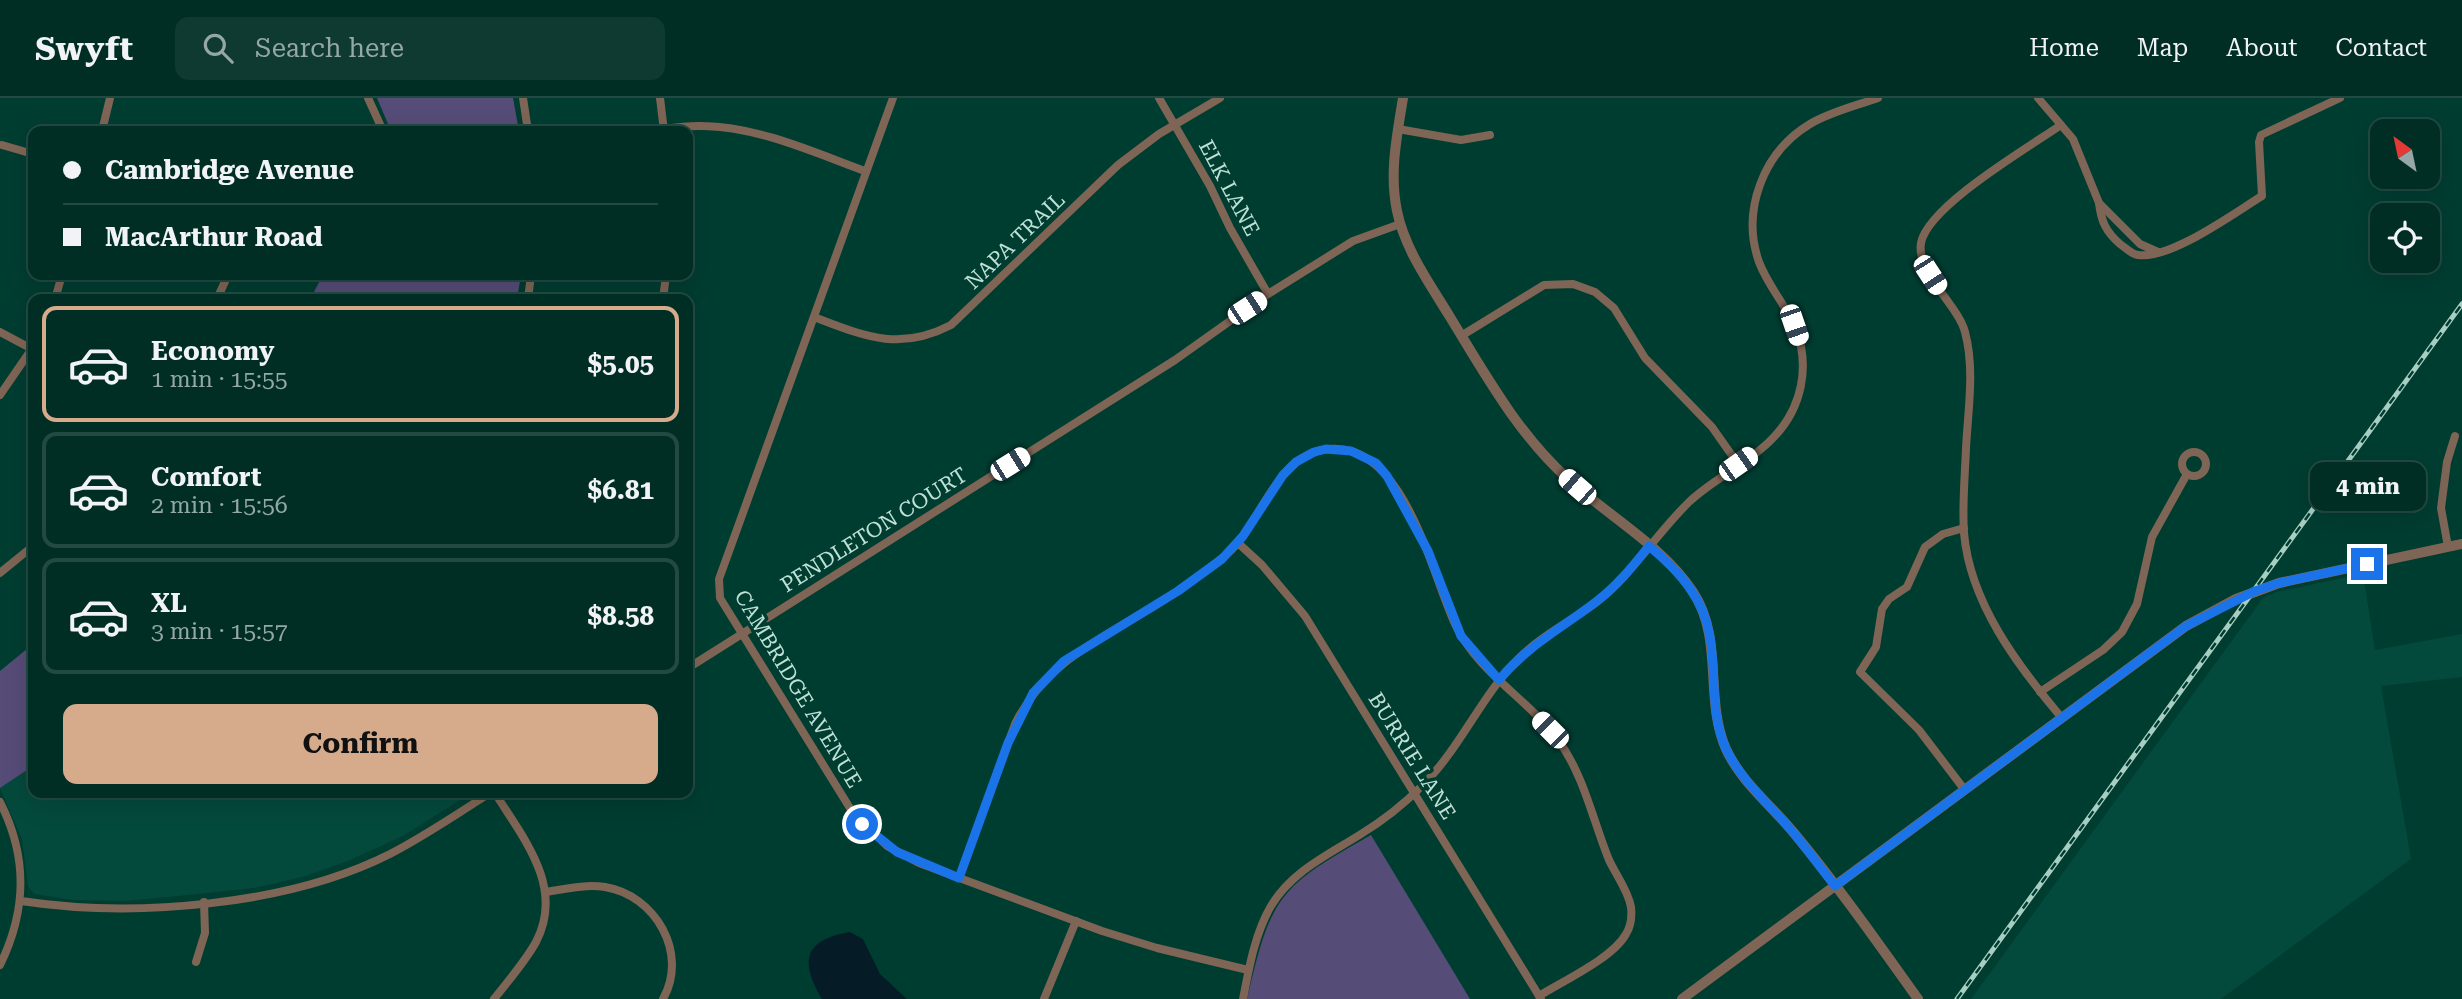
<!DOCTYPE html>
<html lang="en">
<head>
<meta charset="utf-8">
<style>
	:root { --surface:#002e25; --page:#0e3a32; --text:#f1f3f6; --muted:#95a8a7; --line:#224a42; --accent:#d6ab8b }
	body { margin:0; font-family:"Roboto Serif",serif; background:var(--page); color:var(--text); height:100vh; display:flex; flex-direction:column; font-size:26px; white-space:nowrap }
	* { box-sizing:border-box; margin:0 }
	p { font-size:23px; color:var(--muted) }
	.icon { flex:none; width:38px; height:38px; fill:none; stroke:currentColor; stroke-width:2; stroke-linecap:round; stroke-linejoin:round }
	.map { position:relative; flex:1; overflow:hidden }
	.panel { position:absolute; left:28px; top:196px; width:665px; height:504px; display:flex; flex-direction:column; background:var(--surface); border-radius:14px; box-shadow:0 7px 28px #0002,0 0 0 2px var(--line) }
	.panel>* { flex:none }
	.top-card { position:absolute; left:28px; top:28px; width:665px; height:154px; border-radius:14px; box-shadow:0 7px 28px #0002,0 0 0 2px var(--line); display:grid; align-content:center; height:154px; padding:0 35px; background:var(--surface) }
	.needle { width:46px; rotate:327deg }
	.controls { position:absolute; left:2370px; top:21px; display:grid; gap:14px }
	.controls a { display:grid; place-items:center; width:70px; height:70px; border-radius:14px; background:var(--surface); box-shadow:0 7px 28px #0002,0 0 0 2px var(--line); font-size:35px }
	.end { position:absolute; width:32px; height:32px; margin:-16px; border:9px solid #1a73e8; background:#fff; box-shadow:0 0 0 4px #fff }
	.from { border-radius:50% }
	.bubble { position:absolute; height:49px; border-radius:14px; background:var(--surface); box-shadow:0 7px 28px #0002,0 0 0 2px var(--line); font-size:23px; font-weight:700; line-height:49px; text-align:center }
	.car { position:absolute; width:21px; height:42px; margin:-21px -10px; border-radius:9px; box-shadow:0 0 5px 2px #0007; background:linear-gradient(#fff 24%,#345 0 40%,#fff 0 76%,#345 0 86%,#fff 0) }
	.top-card b { display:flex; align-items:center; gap:24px; height:66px; font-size:26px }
	.top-card b+b { border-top:2px solid var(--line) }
	.top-card i { width:18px; height:18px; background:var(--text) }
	ul { padding:12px 0 0; list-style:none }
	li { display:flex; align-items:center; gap:21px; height:116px; margin:0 14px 10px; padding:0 21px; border:4px solid var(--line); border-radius:14px }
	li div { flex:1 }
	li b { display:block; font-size:26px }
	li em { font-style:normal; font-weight:700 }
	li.selected { border-color:var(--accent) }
	li>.icon { width:63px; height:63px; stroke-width:1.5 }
	.cta { display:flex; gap:14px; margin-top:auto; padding:14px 35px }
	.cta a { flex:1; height:80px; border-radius:14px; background:var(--accent); color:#111; font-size:28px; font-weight:700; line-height:80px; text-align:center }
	header { display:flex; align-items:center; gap:42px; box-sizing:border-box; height:98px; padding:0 35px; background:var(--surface); border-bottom:2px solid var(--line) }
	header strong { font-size:33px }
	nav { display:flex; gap:38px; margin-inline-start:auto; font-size:24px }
	.search { width:490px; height:63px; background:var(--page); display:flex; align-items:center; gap:18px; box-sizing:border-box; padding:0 24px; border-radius:14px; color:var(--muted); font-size:26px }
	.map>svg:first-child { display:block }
	.built { fill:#044a3c }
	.green { fill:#564c78 }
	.water { fill:#051c27 }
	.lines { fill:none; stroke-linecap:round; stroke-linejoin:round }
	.minor { stroke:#7f6555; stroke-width:8 }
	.tertiary { stroke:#7f6555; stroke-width:10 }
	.rail-casing { stroke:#a8cec2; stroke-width:5 }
	.rail { stroke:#003d31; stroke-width:2.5; stroke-dasharray:8; stroke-linecap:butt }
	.route { stroke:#1a73e8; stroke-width:9 }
	.labels { text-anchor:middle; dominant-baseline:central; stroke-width:7; stroke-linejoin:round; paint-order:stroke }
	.street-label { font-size:21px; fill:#bfe1d6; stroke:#003d31 }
</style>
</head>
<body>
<header>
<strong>Swyft</strong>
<div class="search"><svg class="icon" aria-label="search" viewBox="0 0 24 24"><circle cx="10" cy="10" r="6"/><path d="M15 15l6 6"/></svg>Search here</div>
<nav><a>Home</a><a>Map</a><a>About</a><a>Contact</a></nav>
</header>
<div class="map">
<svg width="2462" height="901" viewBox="0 0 2462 901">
	<rect width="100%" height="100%" fill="#003d31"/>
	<g class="built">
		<polygon points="2363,476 2375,552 2462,536 2462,579 2381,588 2411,761 2221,901 1971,901 2263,500 2277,494"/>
		<polygon points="33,668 33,695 471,695 403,738 348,763 302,779 254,790 178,798 124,803 73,802 34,796 28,788 22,741 0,690"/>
	</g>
	<g class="green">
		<polygon points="377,0 513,0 519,33 391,33"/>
		<polygon points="323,177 521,177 517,201 310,201"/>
		<polygon points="33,546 33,668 0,690 0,573"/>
		<path d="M1371,737L1470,901H1247C1271,797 1279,789 1371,737Z"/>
	</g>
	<path class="water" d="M850,834L863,841L880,876L907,901H822C800,863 803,842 850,834Z"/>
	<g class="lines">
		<g class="minor">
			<polyline points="368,0 383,33"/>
			<polyline points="523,0 528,33"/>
			<polyline points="660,0 664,33"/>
			<polyline points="893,0 719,481 720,500 853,715 887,748 919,765 1102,833 1157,850 1248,872"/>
			<polyline points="1159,0 1210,88 1230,130 1268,196"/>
			<polyline points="2038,0 2073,41 2099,105 2140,146 2158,154"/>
			<path d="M2061,27C2029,49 1928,108 1921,145C1916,175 1958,207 1965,234C1975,271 1968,312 1966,350C1965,378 1962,407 1964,435C1970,505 2018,568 2061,619"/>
			<polyline points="1398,31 1461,42 1490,37"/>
			<polyline points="102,33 110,0"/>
			<path d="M648,33C666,31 685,27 703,28C759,29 813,54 865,73"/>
			<polyline points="2,47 33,56"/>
			<path d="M2099,105C2101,123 2106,134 2120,146C2126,150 2131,156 2138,157C2170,162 2234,115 2262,98L2259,44L2261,37L2340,0"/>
			<polyline points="55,201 62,177"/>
			<polyline points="217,201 228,177"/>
			<polyline points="528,201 531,177"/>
			<polyline points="663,201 666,177"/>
			<path d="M814,219C864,238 899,254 951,227L1118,67L1159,36L1220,0"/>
			<polyline points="0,234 32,251"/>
			<polyline points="1461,238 1544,187 1573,186 1595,194 1614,210 1645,260 1712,329 1738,366"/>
			<polyline points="0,297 33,249"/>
			<circle cx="2194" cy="366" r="12"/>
			<polyline points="1964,430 1943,436 1925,449 1907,489 1889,501 1882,511 1876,549 1860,574 1919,632 1964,691"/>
			<polyline points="1238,445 1262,467 1305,518 1541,901"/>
			<polyline points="2448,449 2441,410 2447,364 2455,338"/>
			<polyline points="0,475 33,448"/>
			<polyline points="688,570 1175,262 1268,196 1353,143 1400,126"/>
			<polyline points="2040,594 2103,552 2122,534 2137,506 2152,439 2187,376"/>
			<path d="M0,704C28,759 27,812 0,867"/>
			<path d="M959,780L1015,626C1052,551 1126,532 1189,485C1206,472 1223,462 1237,446C1264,414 1280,355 1329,351C1405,344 1431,476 1456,528C1479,575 1528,601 1558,642C1584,677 1593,723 1609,762C1616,777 1628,792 1631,809C1632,818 1631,828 1626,836C1613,860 1563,883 1539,898"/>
			<path d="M546,794C565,791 586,786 605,789C655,797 689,855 663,901"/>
			<path d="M21,803C134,820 287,808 390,756C425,738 457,716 490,695"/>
			<polyline points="196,864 205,835 204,804"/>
			<path d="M494,901C508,883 525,864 536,844C565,789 523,740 495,695"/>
			<polyline points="1044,901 1076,823"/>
			<path d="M1243,901C1249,870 1255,835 1271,808C1292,773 1328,757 1361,736C1384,722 1404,706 1423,687C1461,649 1481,598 1519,560C1542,537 1572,523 1598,503C1633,475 1657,435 1689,404C1714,380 1748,366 1772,341C1802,311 1811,268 1795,229C1785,206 1768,188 1759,164C1741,113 1763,54 1810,26C1830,14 1855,8 1878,0"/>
		</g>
		<g class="tertiary">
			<path d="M1403,0C1397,38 1389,75 1397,113C1405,152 1430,186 1450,219C1485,276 1518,336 1568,381C1608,418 1663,448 1693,494C1724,541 1704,601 1726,651C1741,684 1772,708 1794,735C1838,788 1878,845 1918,901"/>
			<polyline points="1682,901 2186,528 2236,501 2279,485 2462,446"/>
		</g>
		<g class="rail-casing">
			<polyline id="rail" points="1957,901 2462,206"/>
		</g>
		<use href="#rail" class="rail"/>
	</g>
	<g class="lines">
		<path class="route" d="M862,726L897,754L959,780L1008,645L1033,595L1064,563L1178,493L1222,461L1243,438L1283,377L1296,364L1314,354L1326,351L1351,353L1376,365L1387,378L1428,453L1461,538L1499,582C1527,548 1562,530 1597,503C1617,488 1633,468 1649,448C1679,473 1704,500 1710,539C1717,578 1709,618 1728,655C1743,684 1771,708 1792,733C1807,751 1821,770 1835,788L2186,528L2255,493L2279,485L2367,466"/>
	</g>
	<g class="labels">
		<g class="street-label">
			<text transform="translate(1229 90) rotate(62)">ELK LANE</text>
			<text transform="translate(1015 143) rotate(-44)">NAPA TRAIL</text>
			<text transform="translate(874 432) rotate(-32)">PENDLETON COURT</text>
			<text transform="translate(798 591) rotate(59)">CAMBRIDGE AVENUE</text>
			<text transform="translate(1412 658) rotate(58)">BURRIE LANE</text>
		</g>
	</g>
</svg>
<div class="controls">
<a><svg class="needle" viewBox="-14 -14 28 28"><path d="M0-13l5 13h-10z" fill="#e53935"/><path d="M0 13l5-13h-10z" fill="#95a8a7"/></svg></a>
<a><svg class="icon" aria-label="locate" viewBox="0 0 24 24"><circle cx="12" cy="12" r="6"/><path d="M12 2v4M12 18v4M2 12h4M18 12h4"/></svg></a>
</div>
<i class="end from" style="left:862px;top:726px"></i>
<i class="end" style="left:2367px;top:466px"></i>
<div class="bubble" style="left:2310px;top:364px;width:116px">4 min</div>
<i class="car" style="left:1930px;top:177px;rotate:147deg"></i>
<i class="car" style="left:1247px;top:210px;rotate:57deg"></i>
<i class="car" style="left:1794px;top:227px;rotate:161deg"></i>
<i class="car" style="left:1010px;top:366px;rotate:58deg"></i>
<i class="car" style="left:1738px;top:366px;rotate:55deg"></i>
<i class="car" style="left:1577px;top:389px;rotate:311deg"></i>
<i class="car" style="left:1550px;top:632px;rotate:315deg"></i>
<div class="top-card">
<b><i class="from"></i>Cambridge Avenue</b>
<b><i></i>MacArthur Road</b>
</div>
<section class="panel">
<ul>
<li class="selected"><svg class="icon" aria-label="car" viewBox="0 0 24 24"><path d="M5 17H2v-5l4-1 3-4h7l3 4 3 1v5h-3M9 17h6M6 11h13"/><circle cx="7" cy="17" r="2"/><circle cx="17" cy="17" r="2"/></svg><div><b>Economy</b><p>1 min · 15:55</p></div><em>$5.05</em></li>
<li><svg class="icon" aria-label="car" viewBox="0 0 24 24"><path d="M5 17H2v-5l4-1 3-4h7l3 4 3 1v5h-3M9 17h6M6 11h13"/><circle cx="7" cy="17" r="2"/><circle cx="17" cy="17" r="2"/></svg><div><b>Comfort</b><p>2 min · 15:56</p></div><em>$6.81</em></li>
<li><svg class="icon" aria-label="car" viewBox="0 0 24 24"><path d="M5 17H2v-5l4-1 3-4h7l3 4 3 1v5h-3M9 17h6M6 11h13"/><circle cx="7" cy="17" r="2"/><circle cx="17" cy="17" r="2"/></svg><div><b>XL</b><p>3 min · 15:57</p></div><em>$8.58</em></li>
</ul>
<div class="cta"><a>Confirm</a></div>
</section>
</div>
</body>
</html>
